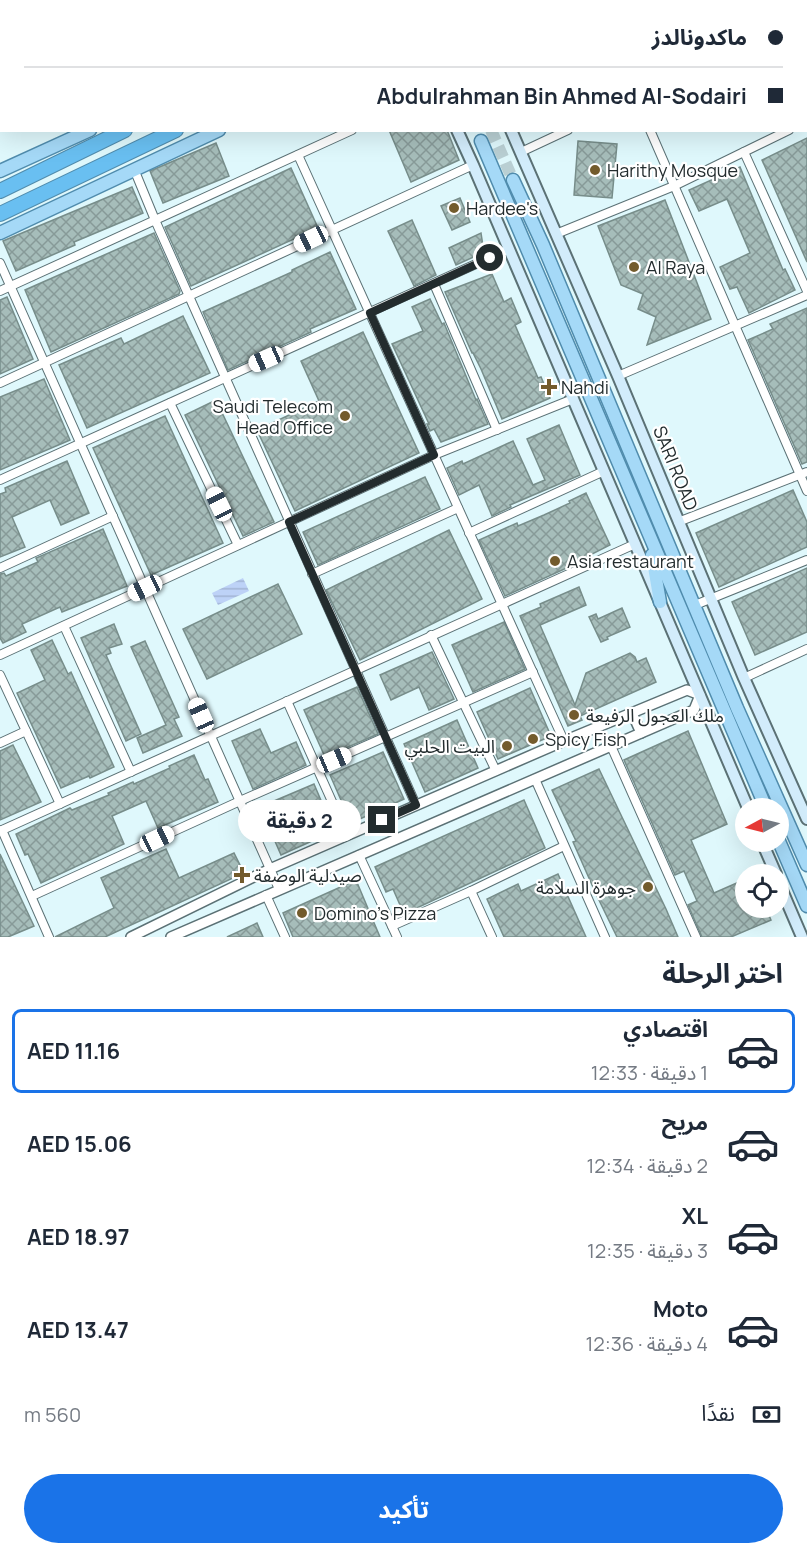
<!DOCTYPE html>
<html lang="ar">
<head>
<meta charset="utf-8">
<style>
	:root { --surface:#fff; --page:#f2f2f3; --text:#1f2937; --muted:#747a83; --line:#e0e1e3; --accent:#1a73e8 }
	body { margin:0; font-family:Manrope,"Noto Sans Arabic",sans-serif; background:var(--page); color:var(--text); direction:rtl; height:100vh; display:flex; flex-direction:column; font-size:22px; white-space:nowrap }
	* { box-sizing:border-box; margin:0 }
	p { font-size:20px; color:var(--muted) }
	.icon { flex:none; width:33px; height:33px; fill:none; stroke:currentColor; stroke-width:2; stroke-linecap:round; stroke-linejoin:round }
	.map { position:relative; height:937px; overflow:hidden; direction:ltr }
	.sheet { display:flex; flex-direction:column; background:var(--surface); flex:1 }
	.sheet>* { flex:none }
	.hud { position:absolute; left:0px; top:0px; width:807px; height:132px; box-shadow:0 6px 24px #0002; direction:rtl; display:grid; align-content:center; height:132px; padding:0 24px; background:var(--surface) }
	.needle { width:39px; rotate:263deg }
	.tools { position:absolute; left:735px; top:798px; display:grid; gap:12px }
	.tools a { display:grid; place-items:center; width:54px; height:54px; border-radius:50%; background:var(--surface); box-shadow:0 6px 24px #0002; font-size:30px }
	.end { position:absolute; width:27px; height:27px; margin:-14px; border:8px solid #232c2e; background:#fff; box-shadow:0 0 0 3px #fff }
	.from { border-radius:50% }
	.bubble { position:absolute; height:42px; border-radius:21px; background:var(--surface); box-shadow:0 6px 24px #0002; font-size:20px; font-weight:700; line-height:42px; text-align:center; direction:rtl }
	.car { position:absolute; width:18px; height:36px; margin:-18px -9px; border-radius:8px; box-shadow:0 0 4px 2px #0007; background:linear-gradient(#fff 24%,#345 0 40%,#fff 0 76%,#345 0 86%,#fff 0) }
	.hud b { display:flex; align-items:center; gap:21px; height:57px; font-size:22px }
	.hud b+b { border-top:2px solid var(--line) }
	.hud i { width:15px; height:15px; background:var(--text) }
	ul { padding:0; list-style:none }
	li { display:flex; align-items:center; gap:18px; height:84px; margin:0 12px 9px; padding:0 12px; border:3px solid transparent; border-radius:9px }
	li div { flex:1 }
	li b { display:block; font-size:22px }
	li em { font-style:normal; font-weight:700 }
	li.current { border-color:var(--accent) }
	li>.icon { width:54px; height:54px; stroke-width:1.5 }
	h2 { padding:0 24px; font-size:27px; line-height:72px }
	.pay { display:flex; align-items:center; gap:15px; height:66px; padding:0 24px; font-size:22px }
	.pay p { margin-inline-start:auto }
	.cta { display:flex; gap:12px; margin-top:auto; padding:12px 24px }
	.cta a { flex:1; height:69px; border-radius:36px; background:var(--accent); color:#fff; font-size:24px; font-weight:700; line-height:69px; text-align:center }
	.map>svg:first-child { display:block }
	.water { fill:url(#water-rules) }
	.building { fill:url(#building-cross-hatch); stroke:#778d8a; stroke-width:1.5 }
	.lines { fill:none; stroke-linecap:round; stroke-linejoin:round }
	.primary-tunnel { stroke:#b9cfd3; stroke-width:12; stroke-dasharray:12 6; stroke-linecap:butt }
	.minor-casing { stroke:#5b7175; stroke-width:10 }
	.tertiary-casing { stroke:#5b7175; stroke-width:12 }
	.secondary-casing { stroke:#5b7175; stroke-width:14 }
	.primary-casing { stroke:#508cad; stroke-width:15 }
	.motorway-casing { stroke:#508cad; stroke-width:16 }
	.minor { stroke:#fff; stroke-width:8 }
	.tertiary { stroke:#fff; stroke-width:9 }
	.secondary { stroke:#d2ecfb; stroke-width:10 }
	.primary { stroke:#a5d9f7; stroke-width:12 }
	.motorway { stroke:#69bff1; stroke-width:14 }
	.motorway-bridge-casing { stroke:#508cad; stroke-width:16; stroke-linecap:butt }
	.motorway-bridge { stroke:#69bff1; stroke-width:14 }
	.route { stroke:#232c2e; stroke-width:8 }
	.poi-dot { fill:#735b2c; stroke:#fff; stroke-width:2 }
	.labels { text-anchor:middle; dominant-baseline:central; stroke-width:4.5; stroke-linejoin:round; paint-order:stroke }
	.poi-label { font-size:18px; fill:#232c2e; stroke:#fff; text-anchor:start }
	.street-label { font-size:18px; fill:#232c2e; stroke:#fff }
</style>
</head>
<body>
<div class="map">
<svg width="807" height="937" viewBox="0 0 807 937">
	<defs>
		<pattern id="water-rules" width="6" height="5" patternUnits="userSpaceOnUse" patternTransform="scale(1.5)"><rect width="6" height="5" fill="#bdd2f7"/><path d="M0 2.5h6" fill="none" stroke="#a2b4d4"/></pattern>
		<pattern id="building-cross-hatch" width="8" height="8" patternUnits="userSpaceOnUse" patternTransform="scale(1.5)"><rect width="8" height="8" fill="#a6bdba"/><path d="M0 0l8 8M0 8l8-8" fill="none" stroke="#879a98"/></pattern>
	</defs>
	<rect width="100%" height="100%" fill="#dff8fc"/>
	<polygon class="water" points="243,578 249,591 218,605 212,593"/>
	<g class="building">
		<polygon points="389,130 447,130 459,160 411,182"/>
		<polygon points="807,138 807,262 762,160"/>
		<polygon points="578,141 617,144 612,198 574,195"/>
		<polygon points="216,143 229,176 163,203 150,171"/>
		<polygon points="740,167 783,270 785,269 795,290 749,313 737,287 730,289 720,267 750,253 727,199 699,211 689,190"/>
		<polygon points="291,168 318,228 191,286 165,227"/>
		<polygon points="132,187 143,213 74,242 75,245 16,271 3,241"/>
		<polygon points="460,198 470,222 452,230 441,206"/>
		<polygon points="665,200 711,319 647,345 656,317 638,309 643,294 621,285 598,226"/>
		<polygon points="412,220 436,275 414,286 388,231"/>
		<polygon points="154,233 180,291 179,294 51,352 25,290"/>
		<polygon points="481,233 483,246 489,250 456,265 449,248"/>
		<polygon points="330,252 356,309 310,329 311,332 228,370 203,312 292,272 292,270"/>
		<polygon points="492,274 504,302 511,298 521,322 515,325 538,378 541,377 550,398 502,419 481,369 473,353 472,353 445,292"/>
		<polygon points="7,297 33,359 0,374 0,300"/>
		<polygon points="430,299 442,324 444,323 476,400 477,399 488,424 441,442 434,429 430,431 427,424 429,424 392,344 423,331 412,307"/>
		<polygon points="807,308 807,462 802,464 748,340 773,329 770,324"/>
		<polygon points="183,316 210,373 87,428 59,365 121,338 124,344"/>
		<polygon points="363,332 419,453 295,511 257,430 319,401 301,361"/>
		<polygon points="44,379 70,440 0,470 0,397"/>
		<polygon points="216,400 274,522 243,536 185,415"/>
		<polygon points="165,416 223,543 151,575 93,448"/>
		<polygon points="559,425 580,475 510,505 511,507 492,516 479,485 459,495 447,468 462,461 463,464 513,441 533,485 545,480 527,439"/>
		<polygon points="67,461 89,513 61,525 50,500 12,517 25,547 0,557 0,494 6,492 5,488"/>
		<polygon points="425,477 440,509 318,565 303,532"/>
		<polygon points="793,490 807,522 807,547 719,587 696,533"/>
		<polygon points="586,493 610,545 590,555 591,557 505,596 479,540 517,523 518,526 544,515 570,503 569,501"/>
		<polygon points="103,529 127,586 62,612 60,607 22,624 26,632 3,643 0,638 0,574 4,573 6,576 38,562 36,558"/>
		<polygon points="449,530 482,599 360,660 326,590"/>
		<polygon points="807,568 807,632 755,655 732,602"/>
		<polygon points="278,584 302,634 207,679 183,629"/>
		<polygon points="579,587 586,605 540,625 575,705 586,673 630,653 635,657 637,662 646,658 656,682 580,716 582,720 568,726 520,616 541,607 540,604"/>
		<polygon points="622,608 630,627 607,637 608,639 601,642 589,617 596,614 598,619"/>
		<polygon points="504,622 525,669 473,692 452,645"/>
		<polygon points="114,624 122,644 109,648 111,653 106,655 141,734 126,741 81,638"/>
		<polygon points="52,640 68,674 71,672 114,767 90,778 89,776 61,788 17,693 45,680 31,650"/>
		<polygon points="145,641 179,717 174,719 182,736 143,753 137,738 166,725 131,647"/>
		<polygon points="432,652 454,699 429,710 419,687 391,700 380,675"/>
		<polygon points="357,687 378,734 325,757 304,710"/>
		<polygon points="530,688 551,736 498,759 477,712"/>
		<polygon points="457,720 478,768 425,792 404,744"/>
		<polygon points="260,729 271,753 296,742 306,765 253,789 232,741"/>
		<polygon points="688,731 727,824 691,840 714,893 746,879 746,908 766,908 771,920 731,937 702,937 688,905 697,901 684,871 675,875 624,760"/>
		<polygon points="13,745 41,802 0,820 0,751"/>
		<polygon points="383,752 404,799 351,823 330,775"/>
		<polygon points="194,755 205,780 208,779 218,802 158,828 146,801 112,816 124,844 41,883 28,854 25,855 16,834 70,808 72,810 109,795 108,793 133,782 134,784 170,768 169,766"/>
		<polygon points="599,769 666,909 678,937 617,937 596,894 573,842 576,841 552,790"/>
		<polygon points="314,784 334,831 281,855 260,807"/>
		<polygon points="524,800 545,848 404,914 393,889 386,892 375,867"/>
		<polygon points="166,849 179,878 234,853 244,873 105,937 55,937 114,908 101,878"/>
		<polygon points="0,854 34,926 8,937 0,937"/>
		<polygon points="558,874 586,937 504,937 487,899 518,884 521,891"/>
		<polygon points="356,880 380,937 293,937 283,913"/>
		<polygon points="257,923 263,937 227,937"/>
	</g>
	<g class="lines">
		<g class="primary-tunnel">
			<polyline points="435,0 436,2"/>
			<polyline points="491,130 513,180"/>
		</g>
		<g class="minor-casing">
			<g id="minor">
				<polyline points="57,0 58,2"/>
				<polyline points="230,0 231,2"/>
				<polyline points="760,0 761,2"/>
				<polyline points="148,2 152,0"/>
				<polyline points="647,2 650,0"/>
				<polyline points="806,24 807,24"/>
				<polyline points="0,72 2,71"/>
				<polyline points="806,99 807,102"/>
				<polyline points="806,123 807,122"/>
				<polyline points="650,130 807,491"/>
				<polyline points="521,152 568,130"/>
				<polyline points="744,152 807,291"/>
				<polyline points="298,155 564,741"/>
				<polyline points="134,169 155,220 416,805"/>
				<polyline points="556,234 674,186 789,130"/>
				<polyline points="0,263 279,889"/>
				<polyline points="434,284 497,430"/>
				<polyline points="0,291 352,130"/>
				<polyline points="618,376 807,295"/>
				<polyline points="0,383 473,165"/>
				<polyline points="170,403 238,545"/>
				<polyline points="0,480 509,249"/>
				<polyline points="678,522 807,472"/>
				<polyline points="469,533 604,471"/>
				<polyline points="0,568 113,516"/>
				<polyline points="312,574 458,508"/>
				<polyline points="695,605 807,560"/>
				<polyline points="64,626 131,772"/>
				<polyline points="431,635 496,771"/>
				<polyline points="0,655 434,455 573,399"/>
				<polyline points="0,675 60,804"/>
				<polyline points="744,678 807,649"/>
				<polyline points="287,701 347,835"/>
				<polyline points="0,743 26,731"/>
				<polyline points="611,746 696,937"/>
				<polyline points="535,779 605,937"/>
				<polyline points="2,830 49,937"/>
				<polyline points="0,831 635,544"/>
				<polyline points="359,855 397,937"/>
				<polyline points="471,891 492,937"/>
				<polyline points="266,895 285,937"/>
				<polyline points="32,896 240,801 533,672"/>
				<polyline points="392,926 471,891 564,846"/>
			</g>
		</g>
		<g class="tertiary-casing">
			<g id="tertiary">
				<polyline points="632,713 641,733"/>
				<polyline points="131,937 270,869 564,741 687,690 700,695 694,710 171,937"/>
			</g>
		</g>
		<g class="secondary-casing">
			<g id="secondary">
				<polyline points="465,0 496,0"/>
				<polyline points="352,2 353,0"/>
				<polyline points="442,2 443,0"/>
				<polyline points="512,2 514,0"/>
				<polyline points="457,130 473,165 748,808"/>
				<polyline points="511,130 618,376 744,678 807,819"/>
				<polyline points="762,842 776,874"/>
				<polyline points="778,881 802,937"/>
			</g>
		</g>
		<g class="primary-casing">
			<g id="primary">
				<polyline points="481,141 766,808"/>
				<polyline points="0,171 90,130"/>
				<polyline points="513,180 543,245 737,708 807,865"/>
				<polyline points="0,233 219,130"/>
				<polyline points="652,555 660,602"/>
				<polyline points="778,839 807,906"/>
			</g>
		</g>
		<g class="motorway-casing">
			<g id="motorway">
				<polyline points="412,2 415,0"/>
				<polyline points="0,191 125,130"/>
				<polyline points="0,214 176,130"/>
			</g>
		</g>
		<use href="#minor" class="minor"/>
		<use href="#tertiary" class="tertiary"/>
		<use href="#secondary" class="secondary"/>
		<use href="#primary" class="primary"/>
		<use href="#motorway" class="motorway"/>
		<g class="motorway-bridge-casing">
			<polyline id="motorway-bridge" points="467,2 471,0"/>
		</g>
		<use href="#motorway-bridge" class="motorway-bridge"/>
	</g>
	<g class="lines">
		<polyline class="route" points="382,820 416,805 289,522 434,455 370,313 490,258"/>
	</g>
	<g class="poi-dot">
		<circle cx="595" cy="170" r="6"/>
		<circle cx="454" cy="208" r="6"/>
		<circle cx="634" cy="267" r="6"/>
		<path d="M546 378h6v6h6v6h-6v6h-6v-6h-6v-6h6z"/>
		<circle cx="345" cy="416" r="6"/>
		<circle cx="555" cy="561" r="6"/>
		<circle cx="574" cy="715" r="6"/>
		<circle cx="533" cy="739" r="6"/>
		<circle cx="507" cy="746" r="6"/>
		<path d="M239 866h6v6h6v6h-6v6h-6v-6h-6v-6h6z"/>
		<circle cx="648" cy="887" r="6"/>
		<circle cx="302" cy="913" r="6"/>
	</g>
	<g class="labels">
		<g class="poi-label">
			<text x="607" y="170">Harithy Mosque</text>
			<text x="466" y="208">Hardee's</text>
			<text x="646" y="267">Al Raya</text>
			<text x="561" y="387">Nahdi</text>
			<text x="333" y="406" text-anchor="end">Saudi Telecom<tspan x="333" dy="21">Head Office</tspan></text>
			<text x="567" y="561">Asia restaurant</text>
			<text x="586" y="715">ملك العجول الرفيعة</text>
			<text x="545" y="739">Spicy Fish</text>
			<text x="495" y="746" text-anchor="end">البيت الحلبي</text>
			<text x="254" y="875">صيدلية الوصفة</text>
			<text x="636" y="887" text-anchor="end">جوهرة السلامة</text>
			<text x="314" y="913">Domino's Pizza</text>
		</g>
		<g class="street-label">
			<text transform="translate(676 468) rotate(68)">SARI ROAD</text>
		</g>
	</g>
</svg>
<div class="tools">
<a><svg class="needle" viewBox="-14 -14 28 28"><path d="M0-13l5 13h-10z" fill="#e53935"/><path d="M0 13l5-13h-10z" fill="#747a83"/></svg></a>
<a><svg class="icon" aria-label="locate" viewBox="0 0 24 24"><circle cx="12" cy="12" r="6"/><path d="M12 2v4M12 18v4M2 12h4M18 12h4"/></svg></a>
</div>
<i class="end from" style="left:490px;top:258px"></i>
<i class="end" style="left:382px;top:820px"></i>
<div class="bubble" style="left:238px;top:800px;width:123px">2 دقيقة</div>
<i class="car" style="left:311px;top:239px;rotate:245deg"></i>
<i class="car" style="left:266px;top:359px;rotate:246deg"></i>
<i class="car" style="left:219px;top:504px;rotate:334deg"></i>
<i class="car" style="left:145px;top:588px;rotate:245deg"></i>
<i class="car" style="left:201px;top:715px;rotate:336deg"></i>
<i class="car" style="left:334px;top:760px;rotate:67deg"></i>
<i class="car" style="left:157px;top:839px;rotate:65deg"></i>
<div class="hud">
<b><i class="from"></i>ماكدونالدز</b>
<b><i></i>Abdulrahman Bin Ahmed Al-Sodairi</b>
</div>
</div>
<section class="sheet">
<h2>اختر الرحلة</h2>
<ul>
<li class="current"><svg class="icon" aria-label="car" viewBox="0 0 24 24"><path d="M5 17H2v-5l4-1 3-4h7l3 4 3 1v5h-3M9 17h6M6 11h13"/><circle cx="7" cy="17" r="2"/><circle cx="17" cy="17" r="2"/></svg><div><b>اقتصادي</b><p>1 دقيقة · 12:33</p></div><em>AED 11.16</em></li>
<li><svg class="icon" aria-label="car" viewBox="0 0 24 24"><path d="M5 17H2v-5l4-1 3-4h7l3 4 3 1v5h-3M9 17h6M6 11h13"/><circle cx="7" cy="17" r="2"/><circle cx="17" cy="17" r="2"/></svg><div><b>مريح</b><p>2 دقيقة · 12:34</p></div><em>AED 15.06</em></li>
<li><svg class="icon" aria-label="car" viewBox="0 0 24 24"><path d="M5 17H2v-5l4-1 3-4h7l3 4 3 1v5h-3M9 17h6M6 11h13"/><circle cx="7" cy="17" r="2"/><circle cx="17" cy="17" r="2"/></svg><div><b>XL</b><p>3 دقيقة · 12:35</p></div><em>AED 18.97</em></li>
<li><svg class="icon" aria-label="car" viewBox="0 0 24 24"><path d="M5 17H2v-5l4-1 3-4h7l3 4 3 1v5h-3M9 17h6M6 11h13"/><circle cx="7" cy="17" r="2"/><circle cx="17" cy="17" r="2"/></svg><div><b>Moto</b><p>4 دقيقة · 12:36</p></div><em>AED 13.47</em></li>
</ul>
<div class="pay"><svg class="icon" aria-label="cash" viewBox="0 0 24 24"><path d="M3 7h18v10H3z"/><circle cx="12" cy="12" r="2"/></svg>نقدًا<p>560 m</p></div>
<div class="cta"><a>تأكيد</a></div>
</section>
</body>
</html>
